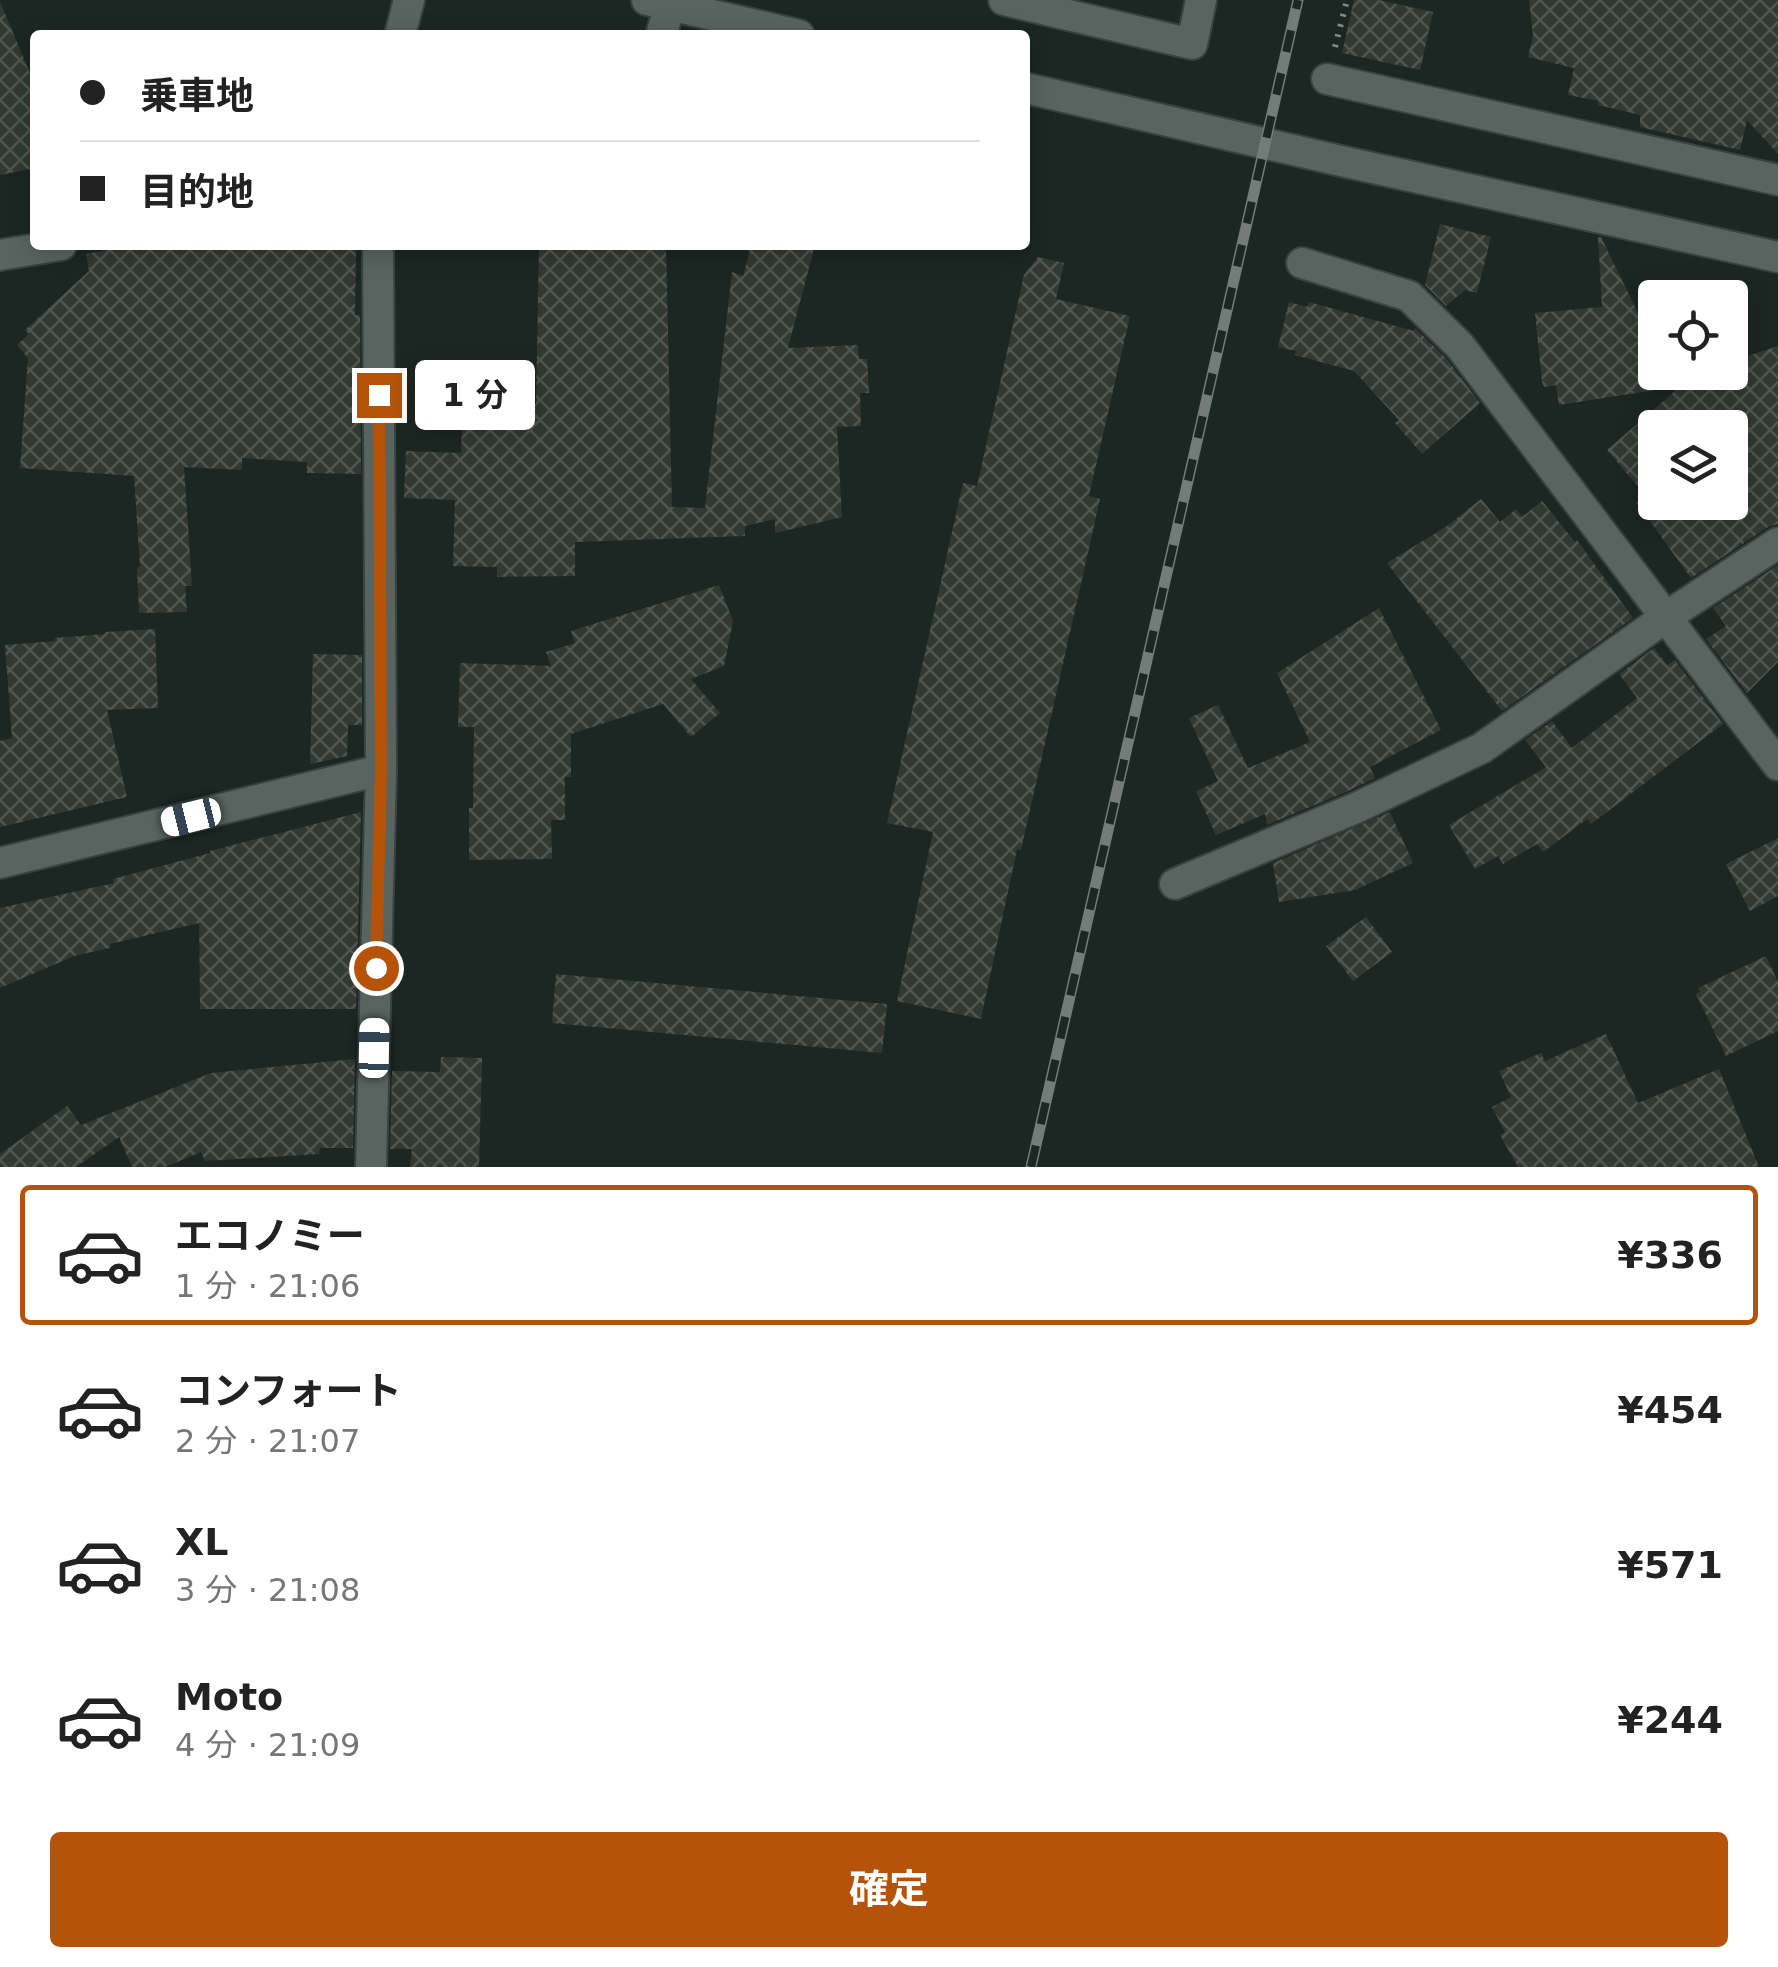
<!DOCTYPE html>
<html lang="ja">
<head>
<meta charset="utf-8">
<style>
	:root { --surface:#fff; --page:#f6f6f6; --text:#222; --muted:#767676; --line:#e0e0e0; --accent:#b45309 }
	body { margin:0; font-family:"DejaVu Sans","Noto Sans JP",sans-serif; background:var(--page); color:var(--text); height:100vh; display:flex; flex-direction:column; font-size:38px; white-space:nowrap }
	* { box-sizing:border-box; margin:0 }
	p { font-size:32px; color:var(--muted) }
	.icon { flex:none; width:55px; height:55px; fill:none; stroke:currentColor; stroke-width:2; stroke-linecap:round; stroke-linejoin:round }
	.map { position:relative; height:1167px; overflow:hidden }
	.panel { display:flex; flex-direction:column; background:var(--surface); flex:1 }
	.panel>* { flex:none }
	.hud { position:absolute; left:30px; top:30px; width:1000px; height:220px; border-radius:10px; box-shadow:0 5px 25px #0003; display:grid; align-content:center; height:220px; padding:0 50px; background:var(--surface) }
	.buttons { position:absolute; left:1638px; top:280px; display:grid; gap:20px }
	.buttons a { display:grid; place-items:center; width:110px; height:110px; border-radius:10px; background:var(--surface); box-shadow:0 5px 25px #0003; font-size:50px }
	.end { position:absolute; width:45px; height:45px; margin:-22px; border:12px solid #b45309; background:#fff; box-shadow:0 0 0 5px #fff }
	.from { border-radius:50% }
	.bubble { position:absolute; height:70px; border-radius:10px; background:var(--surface); box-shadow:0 5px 25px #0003; font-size:32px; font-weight:700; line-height:70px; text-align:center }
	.car { position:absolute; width:30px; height:60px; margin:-30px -15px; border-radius:12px; box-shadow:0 0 8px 2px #0007; background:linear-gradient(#fff 24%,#345 0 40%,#fff 0 76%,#345 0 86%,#fff 0) }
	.hud b { display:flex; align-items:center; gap:35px; height:95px; font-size:38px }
	.hud b+b { border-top:2px solid var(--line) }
	.hud i { width:25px; height:25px; background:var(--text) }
	ul { padding:18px 0 0; list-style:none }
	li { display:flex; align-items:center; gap:30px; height:140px; margin:0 20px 15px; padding:0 30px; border:5px solid transparent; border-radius:10px }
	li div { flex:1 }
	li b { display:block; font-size:38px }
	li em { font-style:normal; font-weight:700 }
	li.active { border-color:var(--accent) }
	li>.icon { width:90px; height:90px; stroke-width:1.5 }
	.action { display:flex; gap:20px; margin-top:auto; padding:20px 50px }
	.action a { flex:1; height:115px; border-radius:10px; background:var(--accent); color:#fff; font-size:40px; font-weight:700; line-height:115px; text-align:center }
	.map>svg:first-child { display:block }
	.building { fill:url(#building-cross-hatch); fill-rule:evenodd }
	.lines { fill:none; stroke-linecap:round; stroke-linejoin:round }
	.minor-casing { stroke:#394240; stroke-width:34 }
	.path { stroke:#848c8a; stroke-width:6; stroke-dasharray:2.5 8; stroke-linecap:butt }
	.minor { stroke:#596461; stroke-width:30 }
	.rail-casing { stroke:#737c79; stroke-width:11 }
	.rail { stroke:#1c2623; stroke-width:8; stroke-dasharray:22; stroke-linecap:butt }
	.route { stroke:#b45309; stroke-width:12 }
</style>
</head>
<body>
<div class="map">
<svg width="1778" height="1167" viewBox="0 0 1778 1167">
	<defs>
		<pattern id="building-cross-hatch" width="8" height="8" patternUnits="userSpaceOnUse" patternTransform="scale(2.5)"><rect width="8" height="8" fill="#323933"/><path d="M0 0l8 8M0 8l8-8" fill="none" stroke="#4f5650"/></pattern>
	</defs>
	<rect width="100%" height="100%" fill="#1c2623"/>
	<g class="building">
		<polygon points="1354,0 1379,0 1433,12 1420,70 1342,53"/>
		<polygon points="1529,0 1778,0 1778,154 1747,120 1740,150 1640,127 1640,115 1598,105 1599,101 1568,95 1574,68 1528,57 1533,35"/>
		<polygon points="0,2 35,85 35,168 0,175"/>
		<polygon points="1440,224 1491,237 1477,293 1465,290 1446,306 1425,285"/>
		<polygon points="1598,237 1601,237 1655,348 1655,390 1559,405 1556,385 1544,387 1542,382 1535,313 1602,307"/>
		<polygon points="133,245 356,245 355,315 360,315 361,474 307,473 307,462 242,458 242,470 184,467 192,586 185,586 187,612 139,613 137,567 140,567 134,476 20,468 28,358 17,345 29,334 25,330 89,271 86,254"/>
		<polygon points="543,245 666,245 672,507 705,508 732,272 743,276 751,245 815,245 788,348 858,345 859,359 867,359 869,393 860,393 861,426 837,427 842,517 775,533 775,519 745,526 745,536 575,542 575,576 497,577 497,567 453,566 455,500 404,498 406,451 461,453 463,400 536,404 539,247 543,247"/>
		<polygon points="1038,257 1064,263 1056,299 1130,316 1089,496 1100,499 1021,850 1017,849 981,1019 897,1001 933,832 887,823 963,483 977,486 1024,275"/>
		<polygon points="1289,302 1307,307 1309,302 1414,331 1415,328 1446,358 1480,403 1422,454 1395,423 1399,420 1354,371 1295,355 1296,351 1278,347"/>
		<path d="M1778,346V524L1768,527L1691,578L1636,502H1651L1607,450L1697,372H1730V362ZM1655,428H1730V502H1655Z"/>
		<polygon points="1481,499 1500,522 1516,509 1522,517 1542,501 1575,542 1577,540 1633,618 1502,711 1387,563 1447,526"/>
		<polygon points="1778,565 1778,662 1747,693 1706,639 1726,626 1713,608"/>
		<polygon points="719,585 733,621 724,666 691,679 720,713 691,737 663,704 571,734 571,777 565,777 565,820 551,820 552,859 469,860 469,808 473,808 474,727 458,727 460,663 551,666 546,652 575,643 571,631"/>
		<polygon points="1379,608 1441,730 1370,767 1375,778 1348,791 1267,825 1265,814 1216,835 1196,791 1218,781 1189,718 1218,705 1248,768 1310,742 1277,673"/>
		<polygon points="155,629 158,708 107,710 127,797 0,827 0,741 12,738 5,645 55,641 55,638 105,634 105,632"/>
		<polygon points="1654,648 1667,665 1675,660 1723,724 1591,824 1587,819 1543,852 1537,844 1503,864 1498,856 1475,869 1449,825 1546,767 1525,740 1552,721 1572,748 1637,698 1619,674"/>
		<polygon points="313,654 362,655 362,725 348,725 347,756 310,764"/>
		<polygon points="361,812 356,1009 200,1009 199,923 110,944 110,948 74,956 0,988 0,908 114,883 113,879 210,853 210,851"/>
		<polygon points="1390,812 1413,863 1355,890 1279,902 1273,863"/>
		<polygon points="1778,838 1778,896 1750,911 1726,864"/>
		<polygon points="1366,917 1392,952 1353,981 1326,946"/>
		<polygon points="1766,956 1778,982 1778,1031 1726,1056 1696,994 1700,992 1698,988"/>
		<polygon points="556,974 887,1004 882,1053 552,1023"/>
		<polygon points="1606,1034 1638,1103 1719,1069 1759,1167 1518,1167 1500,1135 1505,1132 1492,1107 1511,1097 1499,1071 1541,1053 1545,1061"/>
		<polygon points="441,1057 482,1058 479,1167 410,1167 412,1149 390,1149 392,1071 440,1072"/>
		<polygon points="355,1059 353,1148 320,1148 319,1154 205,1161 201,1152 165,1167 132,1167 119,1137 76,1167 0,1167 0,1154 67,1106 81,1125 211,1073"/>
	</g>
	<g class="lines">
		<g class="minor-casing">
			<g id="minor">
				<polyline points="647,0 799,35"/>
				<polyline points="1004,0 1192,44 1201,0"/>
				<polyline points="400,35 409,0"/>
				<polyline points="661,35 670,5"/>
				<polyline points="1327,79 1778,180"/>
				<polyline points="1025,88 1341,161 1778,257"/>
				<polyline points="0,255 61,245"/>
				<polyline points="1302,263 1409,296 1460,346 1778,765"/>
				<polyline points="0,863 381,770"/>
				<polyline points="1175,884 1356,808 1482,748 1666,617 1778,543"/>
				<polyline points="371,1167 381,770 378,245"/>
			</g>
		</g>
		<polyline class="path" points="1335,47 1347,0"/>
		<use href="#minor" class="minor"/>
		<g class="rail-casing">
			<polyline id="rail" points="1031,1167 1298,0"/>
		</g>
		<use href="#rail" class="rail"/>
	</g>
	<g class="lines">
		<polyline class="route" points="376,968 381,770 379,395"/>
	</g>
</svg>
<div class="buttons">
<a><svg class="icon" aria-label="locate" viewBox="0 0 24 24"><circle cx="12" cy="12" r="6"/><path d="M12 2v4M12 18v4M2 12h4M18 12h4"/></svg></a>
<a><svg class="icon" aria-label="layers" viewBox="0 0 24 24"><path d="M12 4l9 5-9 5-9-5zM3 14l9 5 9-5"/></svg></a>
</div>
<i class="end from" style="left:376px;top:968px"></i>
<i class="end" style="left:379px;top:395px"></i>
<div class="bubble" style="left:415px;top:360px;width:120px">1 分</div>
<i class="car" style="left:191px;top:817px;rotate:256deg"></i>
<i class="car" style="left:374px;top:1048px;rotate:1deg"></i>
<div class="hud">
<b><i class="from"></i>乗車地</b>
<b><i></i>目的地</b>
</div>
</div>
<section class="panel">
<ul>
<li class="active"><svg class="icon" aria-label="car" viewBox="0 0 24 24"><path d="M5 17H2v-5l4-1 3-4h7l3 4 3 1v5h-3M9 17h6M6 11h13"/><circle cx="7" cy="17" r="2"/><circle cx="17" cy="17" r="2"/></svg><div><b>エコノミー</b><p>1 分 · 21:06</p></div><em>¥336</em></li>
<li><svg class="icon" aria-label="car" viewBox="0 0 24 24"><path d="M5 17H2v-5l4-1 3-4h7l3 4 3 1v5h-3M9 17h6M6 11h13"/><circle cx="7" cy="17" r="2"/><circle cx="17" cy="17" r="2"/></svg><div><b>コンフォート</b><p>2 分 · 21:07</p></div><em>¥454</em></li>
<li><svg class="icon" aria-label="car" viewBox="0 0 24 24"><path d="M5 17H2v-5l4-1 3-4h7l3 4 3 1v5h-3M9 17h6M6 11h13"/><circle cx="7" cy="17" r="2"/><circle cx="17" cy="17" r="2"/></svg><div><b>XL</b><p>3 分 · 21:08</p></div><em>¥571</em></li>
<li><svg class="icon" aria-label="car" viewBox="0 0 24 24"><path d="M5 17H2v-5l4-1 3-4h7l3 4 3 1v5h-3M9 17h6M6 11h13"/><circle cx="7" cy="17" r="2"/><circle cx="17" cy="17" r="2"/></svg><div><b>Moto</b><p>4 分 · 21:09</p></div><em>¥244</em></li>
</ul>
<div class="action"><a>確定</a></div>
</section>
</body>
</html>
